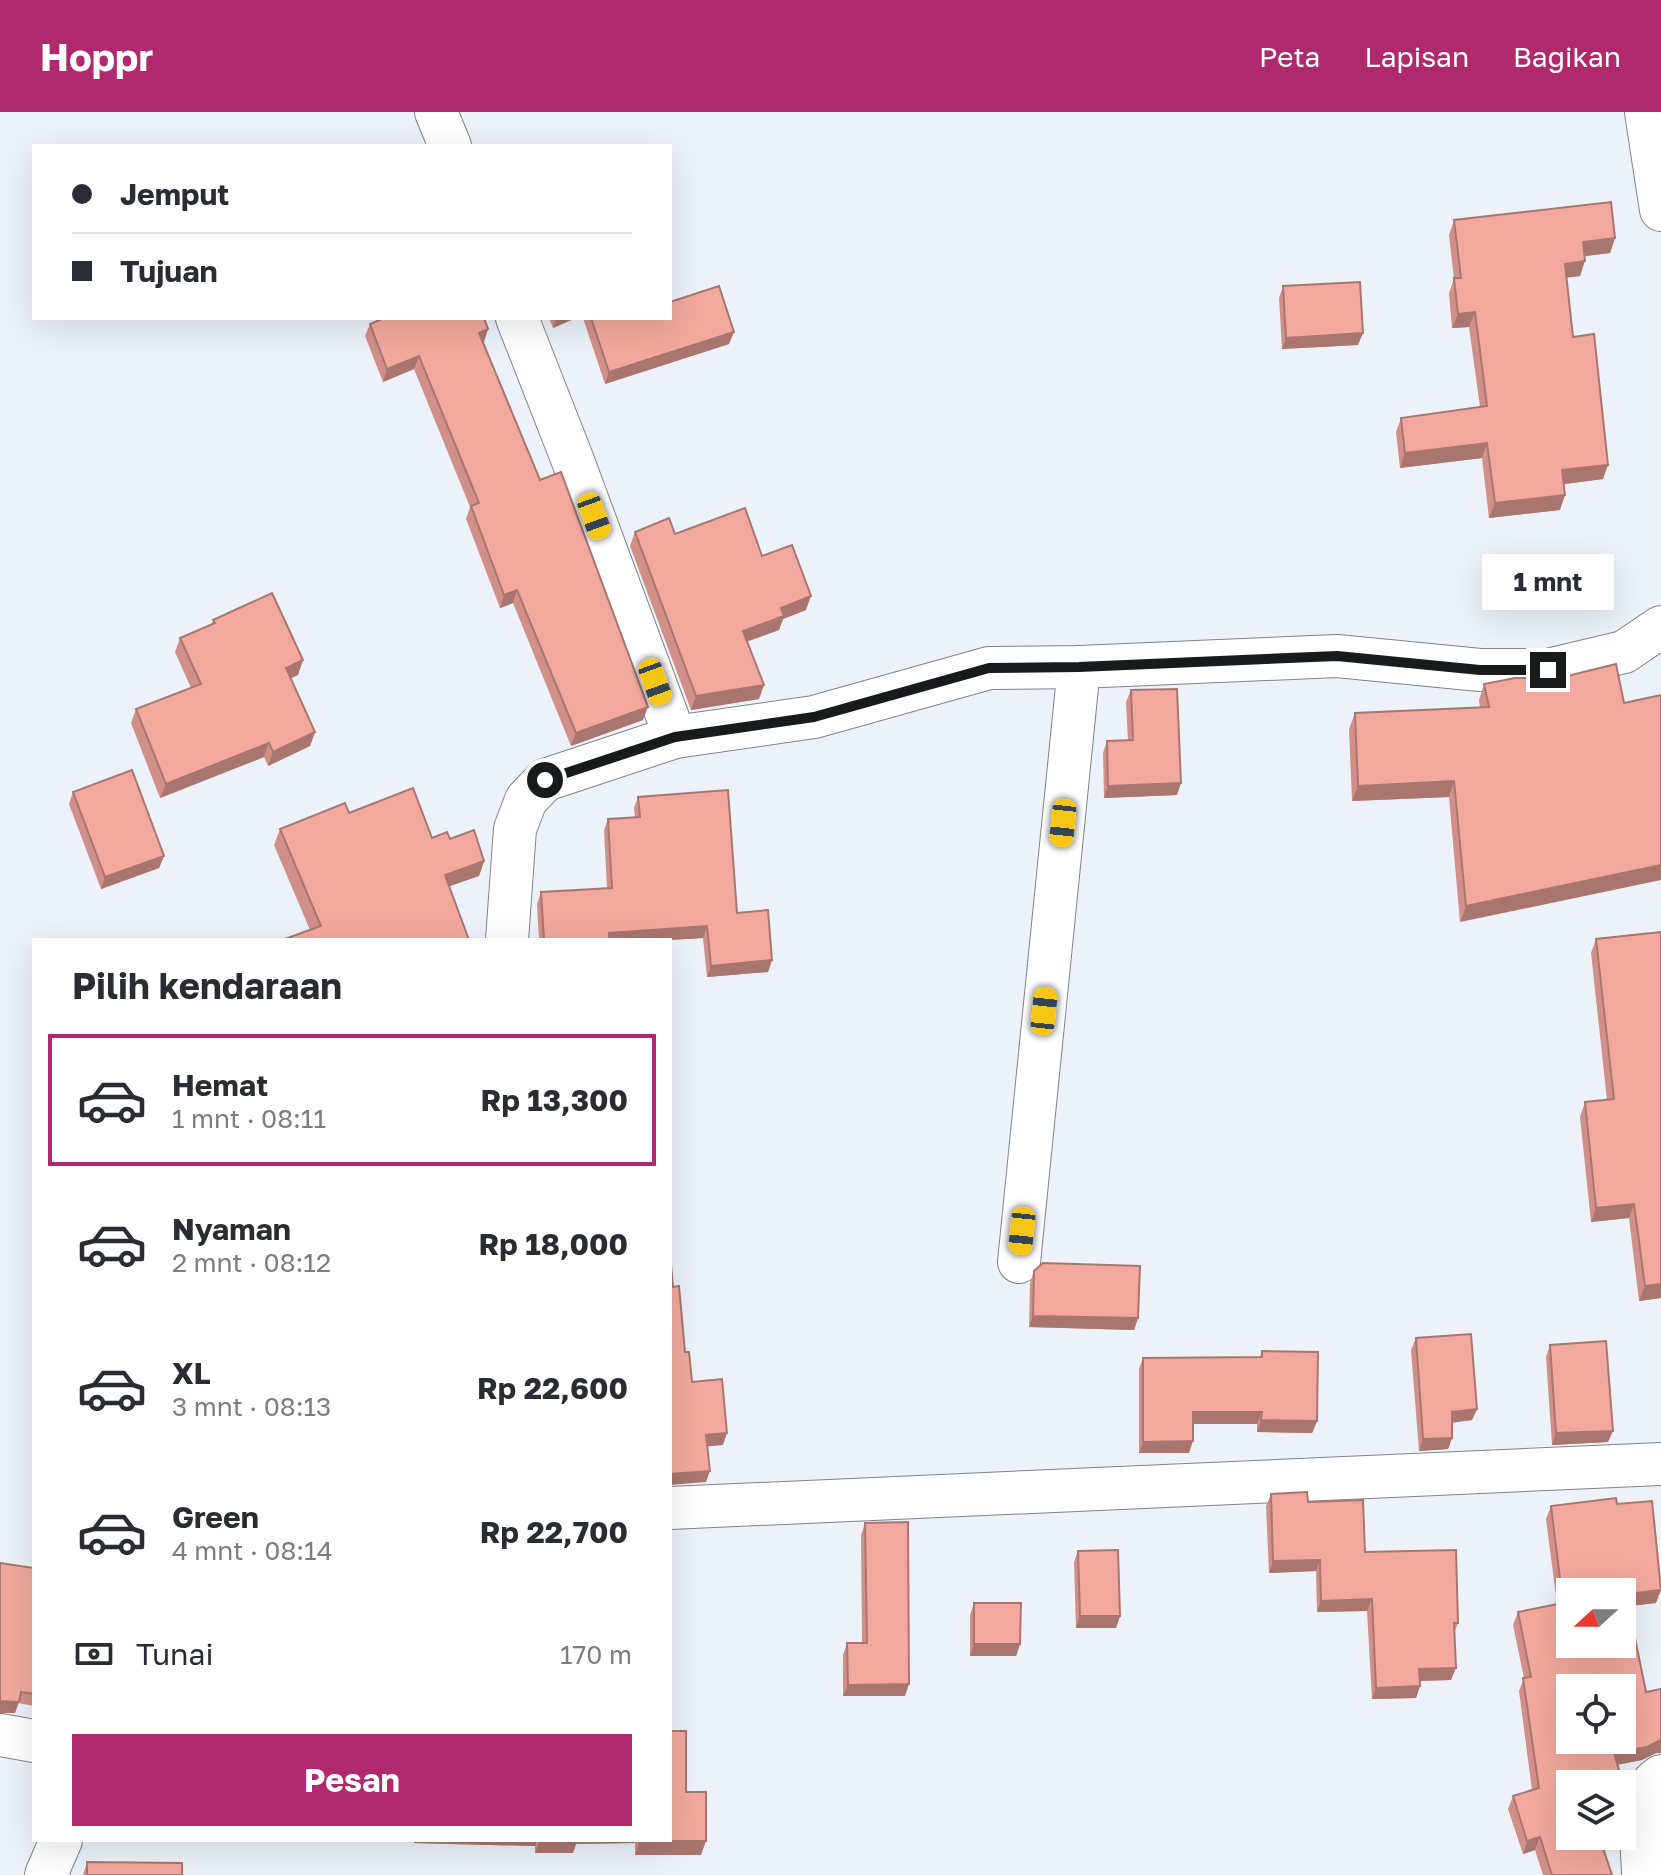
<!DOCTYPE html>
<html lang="id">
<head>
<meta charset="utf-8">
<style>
	:root { --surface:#fff; --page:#f7f7f7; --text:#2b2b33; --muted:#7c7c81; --line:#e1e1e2; --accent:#b0296f }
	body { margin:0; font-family:"Golos Text",sans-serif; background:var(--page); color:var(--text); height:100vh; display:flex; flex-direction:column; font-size:30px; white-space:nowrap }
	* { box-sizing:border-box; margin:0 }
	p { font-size:26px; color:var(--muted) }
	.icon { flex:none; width:44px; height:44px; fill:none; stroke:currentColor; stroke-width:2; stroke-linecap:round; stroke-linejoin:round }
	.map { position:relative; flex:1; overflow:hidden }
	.sheet { position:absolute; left:32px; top:826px; width:640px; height:904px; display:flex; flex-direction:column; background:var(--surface); border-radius:0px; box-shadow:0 8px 32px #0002 }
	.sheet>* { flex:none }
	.hud { position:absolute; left:32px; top:32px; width:640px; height:176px; border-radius:0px; box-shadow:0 8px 32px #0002; display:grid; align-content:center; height:176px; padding:0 40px; background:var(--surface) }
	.needle { width:52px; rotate:249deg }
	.tools { position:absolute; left:1556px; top:1466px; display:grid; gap:16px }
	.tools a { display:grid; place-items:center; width:80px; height:80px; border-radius:0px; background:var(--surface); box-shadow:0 8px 32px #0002; font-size:40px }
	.end { position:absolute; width:36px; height:36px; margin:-18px; border:10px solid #181a1c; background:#fff; box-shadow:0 0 0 4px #fff }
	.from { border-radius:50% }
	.bubble { position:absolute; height:56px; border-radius:0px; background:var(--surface); box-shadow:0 8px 32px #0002; font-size:26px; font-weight:700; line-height:56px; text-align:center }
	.car { position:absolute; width:24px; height:48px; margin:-24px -12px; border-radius:10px; box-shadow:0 0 6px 2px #0007; background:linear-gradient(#f5c518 24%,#345 0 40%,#f5c518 0 76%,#345 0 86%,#f5c518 0) }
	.hud b { display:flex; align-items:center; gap:28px; height:76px; font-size:30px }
	.hud b+b { border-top:2px solid var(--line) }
	.hud i { width:20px; height:20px; background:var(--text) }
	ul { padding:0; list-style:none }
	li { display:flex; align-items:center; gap:24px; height:132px; margin:0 16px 12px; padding:0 24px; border:4px solid transparent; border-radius:0px }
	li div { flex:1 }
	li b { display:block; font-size:30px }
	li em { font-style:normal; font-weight:700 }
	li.active { border-color:var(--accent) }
	li>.icon { width:72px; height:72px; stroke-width:1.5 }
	h2 { padding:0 40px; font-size:36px; line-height:96px }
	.pay { display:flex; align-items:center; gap:20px; height:88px; padding:0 40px; font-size:30px }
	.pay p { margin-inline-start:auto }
	.cta { display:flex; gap:16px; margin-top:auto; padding:16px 40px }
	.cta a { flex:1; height:92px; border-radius:0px; background:var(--accent); color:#fff; font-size:32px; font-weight:700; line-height:92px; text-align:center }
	header { display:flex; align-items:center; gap:48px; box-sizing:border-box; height:112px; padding:0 40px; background:var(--accent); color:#fff }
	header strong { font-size:38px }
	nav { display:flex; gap:44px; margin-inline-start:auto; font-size:28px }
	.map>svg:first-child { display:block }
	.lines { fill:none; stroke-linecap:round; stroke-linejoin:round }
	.minor-casing { stroke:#7f8489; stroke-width:44 }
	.minor { stroke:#fff; stroke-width:42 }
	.wall { fill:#d09089 }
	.shaded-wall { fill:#a9766f }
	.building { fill:#f2a89f; stroke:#a9766f; stroke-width:2; fill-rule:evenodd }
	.route { stroke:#181a1c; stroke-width:10 }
</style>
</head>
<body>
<header>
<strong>Hoppr</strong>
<nav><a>Peta</a><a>Lapisan</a><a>Bagikan</a></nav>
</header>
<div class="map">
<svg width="1661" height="1763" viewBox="0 0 1661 1763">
	<rect width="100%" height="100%" fill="#edf2f9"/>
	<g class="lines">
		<g class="minor-casing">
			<g id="minor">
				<polyline points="436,0 450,34"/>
				<polyline points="1646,0 1661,98"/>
				<polyline points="517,206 573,349 675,625"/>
				<polyline points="507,828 515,717 526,688 545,668 675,625 814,605 989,556 1079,555 1337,544 1480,558 1548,558 1624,540 1661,515"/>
				<polyline points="1019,1150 1079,555"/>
				<polyline points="670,1396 1661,1352"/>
				<polyline points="0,1623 34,1629"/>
				<polyline points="46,1763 61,1728"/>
				<path d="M1643,1763C1643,1734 1632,1681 1661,1664"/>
			</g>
		</g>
		<use href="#minor" class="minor"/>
	</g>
	<g class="wall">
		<polygon points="1454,108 1615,126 1610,141 1585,144 1580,164 1566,166 1573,225 1603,367 1564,372 1560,398 1489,406 1482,346 1400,356 1396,320 1401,306 1480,295 1469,215 1452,216 1449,181 1454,167 1449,123"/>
		<polygon points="1283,174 1358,233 1282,237 1279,186"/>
		<polygon points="549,206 576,206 553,216"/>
		<polygon points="583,206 670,206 729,232 605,272"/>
		<polygon points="370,212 488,217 483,230 540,368 643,608 571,634 513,491 500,496 466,407 470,395 414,257 383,270 365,224"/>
		<polygon points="635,420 675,422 762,444 806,498 783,507 779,518 747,529 759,587 691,598 630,434"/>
		<polygon points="213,508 298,563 290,566 315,620 310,634 268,654 264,645 160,686 131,611 136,597 191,576 175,540 180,526 212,512"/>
		<polygon points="1559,566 1460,810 1449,685 1352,689 1349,617 1355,601 1480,596 1479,588 1484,572"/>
		<polygon points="1131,578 1177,683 1104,686 1103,641 1107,629 1128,629 1126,590"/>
		<polygon points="73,680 164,744 159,756 101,777 69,692"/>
		<polygon points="638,685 737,801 772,848 768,860 707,865 703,826 668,828 539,828 537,792 541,780 607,776 604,718 608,707 635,705 634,696"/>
		<polygon points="349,701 432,726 450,727 484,749 479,764 310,818 274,733 280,717"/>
		<polygon points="1661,820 1661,1186 1639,1189 1629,1106 1591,1110 1580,1005 1585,990 1607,988 1591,841 1596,827"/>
		<polygon points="1034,1159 1138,1206 1134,1218 1029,1215 1030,1171"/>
		<polygon points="1416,1226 1477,1297 1472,1308 1452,1311 1452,1326 1448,1337 1419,1339 1411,1238"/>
		<polygon points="1550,1233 1608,1330 1552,1333 1546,1245"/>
		<polygon points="1262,1239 1317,1309 1312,1321 1257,1320 1257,1312 1193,1312 1189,1341 1139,1341 1139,1257 1143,1246 1260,1245"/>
		<polygon points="1271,1382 1308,1390 1365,1440 1458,1511 1454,1521 1451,1568 1420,1569 1420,1574 1416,1586 1372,1587 1367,1499 1317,1500 1316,1459 1269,1461 1266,1394"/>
		<polygon points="1617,1392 1656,1491 1628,1494 1656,1641 1642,1648 1617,1653 1570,1672 1612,1763 1543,1763 1535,1738 1523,1742 1508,1697 1513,1684 1532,1678 1519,1579 1524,1566 1513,1513 1518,1500 1557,1492 1546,1407 1551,1394"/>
		<polygon points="865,1411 905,1584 843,1584 843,1543 847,1531 862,1531 861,1423"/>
		<polygon points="1078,1439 1120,1504 1116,1516 1076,1516 1074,1450"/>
		<polygon points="34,1456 34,1594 18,1591 15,1601"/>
		<polygon points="974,1491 1020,1532 1016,1544 970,1544 970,1503"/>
		<polygon points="686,1680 701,1743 635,1743 635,1731 576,1732 573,1741 535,1741 535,1734 414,1731 414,1728 670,1728"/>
		<polygon points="87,1750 182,1763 83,1763"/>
	</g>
	<g class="shaded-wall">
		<polygon points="1615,126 1610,141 1578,145 1583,130"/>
		<polygon points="1585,149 1580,164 1559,166 1565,152"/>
		<polygon points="1475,200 1469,215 1452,216 1458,202"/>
		<polygon points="556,206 576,206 553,216"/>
		<polygon points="488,217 484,230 474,234 479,221"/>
		<polygon points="734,220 729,232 605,272 609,260"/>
		<polygon points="1363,221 1358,233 1282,237 1286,226"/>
		<polygon points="419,244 414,257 383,270 387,257"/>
		<polygon points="1487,331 1482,346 1400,356 1405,341"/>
		<polygon points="1608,353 1603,367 1557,373 1562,358"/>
		<polygon points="1565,383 1560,398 1489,406 1495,391"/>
		<polygon points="517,478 513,491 500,496 504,483"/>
		<polygon points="811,484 806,498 783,507 779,518 738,533 743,519 781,496"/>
		<polygon points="303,548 298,563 281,571 286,556"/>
		<polygon points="764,573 759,587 691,598 696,584"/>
		<polygon points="648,595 643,608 571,634 576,621"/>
		<polygon points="315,620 310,634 268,654 273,640"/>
		<polygon points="269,631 264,645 160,686 166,672"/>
		<polygon points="1454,669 1449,685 1352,689 1358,674"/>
		<polygon points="1181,671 1177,683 1104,686 1108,674"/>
		<polygon points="164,744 159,756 101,777 105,765"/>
		<polygon points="484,749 479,764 439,778 445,763"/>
		<polygon points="1661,753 1661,768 1460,810 1466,794"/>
		<polygon points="707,814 703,826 668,828 600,828 609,821"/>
		<polygon points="772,848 768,860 707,865 711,854"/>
		<polygon points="1634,1092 1629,1106 1591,1110 1596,1096"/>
		<polygon points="1661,1172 1661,1186 1639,1189 1645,1174"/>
		<polygon points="1033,1204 1138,1206 1134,1218 1029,1215"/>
		<polygon points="1477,1297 1472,1308 1447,1311 1452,1300"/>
		<polygon points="1193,1300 1262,1300 1257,1312 1189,1312"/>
		<polygon points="1261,1308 1317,1309 1312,1321 1257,1320"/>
		<polygon points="1613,1319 1608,1330 1552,1333 1556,1321"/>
		<polygon points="727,1321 723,1333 702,1335 706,1323"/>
		<polygon points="1452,1326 1448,1337 1419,1339 1423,1327"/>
		<polygon points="1193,1329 1189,1341 1139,1341 1143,1330"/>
		<polygon points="710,1359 706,1370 670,1373 670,1362"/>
		<polygon points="1320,1448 1316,1459 1269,1461 1273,1449"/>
		<polygon points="1661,1478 1656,1491 1622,1495 1626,1482"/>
		<polygon points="1372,1487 1367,1499 1317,1500 1321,1489"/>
		<polygon points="1080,1504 1120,1504 1116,1516 1076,1516"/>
		<polygon points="974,1532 1020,1532 1016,1544 970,1544"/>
		<polygon points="1456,1556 1451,1568 1415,1569 1419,1557"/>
		<polygon points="909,1572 905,1584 843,1584 848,1573"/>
		<polygon points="1420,1574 1416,1586 1372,1587 1376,1576"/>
		<polygon points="0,1589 19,1590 15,1601 0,1601"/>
		<polygon points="1661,1628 1661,1641 1656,1641 1642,1648 1609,1654 1614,1641"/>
		<polygon points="1540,1725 1535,1738 1523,1742 1527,1729"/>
		<polygon points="415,1728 537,1728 535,1734 414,1731"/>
		<polygon points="540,1728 636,1728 635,1731 576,1732 573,1741 535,1741"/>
		<polygon points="640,1729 706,1729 701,1743 635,1743"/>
	</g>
	<g class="building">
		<polygon points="1611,90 1615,126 1583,130 1585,149 1565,152 1573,225 1594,222 1608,353 1562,358 1565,383 1495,391 1487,331 1405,341 1401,306 1487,294 1475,200 1458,202 1454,166 1461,166 1454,108"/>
		<polygon points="1360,170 1363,221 1286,226 1283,174"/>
		<polygon points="719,174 734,220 609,260 591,206 670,206 670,190"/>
		<polygon points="384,206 484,206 488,217 479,221 540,368 561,360 648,595 576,621 517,478 504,483 471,394 479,391 419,244 387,257 370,212"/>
		<polygon points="745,396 762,444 792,433 811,484 781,496 784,504 743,519 764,573 696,584 635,420 669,406 675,422"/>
		<polygon points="272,481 303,548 286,556 315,620 273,640 269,631 166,672 136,597 201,572 180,526 215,511 213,508"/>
		<polygon points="1616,552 1624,591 1661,583 1661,753 1466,794 1454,669 1358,674 1355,601 1489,595 1484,572 1515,566 1559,566"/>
		<polygon points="1177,577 1181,671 1108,674 1107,629 1133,628 1131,578"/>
		<polygon points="132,658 164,744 105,765 73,680"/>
		<polygon points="413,676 432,726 447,720 450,727 474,718 484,749 445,763 469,828 282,828 321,814 280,717 345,691 349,701"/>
		<polygon points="728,678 737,801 768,798 772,848 711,854 707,814 609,821 609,827 544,828 541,780 612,776 608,707 640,705 638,685"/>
		<polygon points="1661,820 1661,1172 1645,1174 1634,1092 1596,1096 1585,990 1614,987 1596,827"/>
		<polygon points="670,1141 673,1175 679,1174 685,1240 689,1240 692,1270 722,1267 727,1321 706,1323 710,1359 670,1362"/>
		<polygon points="1043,1151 1140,1154 1138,1206 1033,1204 1034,1159"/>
		<polygon points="1471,1222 1477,1297 1452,1300 1452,1326 1423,1327 1416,1226"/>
		<polygon points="1606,1229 1613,1319 1556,1321 1550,1233"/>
		<polygon points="1262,1239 1318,1240 1317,1309 1261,1308 1262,1300 1193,1300 1193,1329 1143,1330 1143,1246 1262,1245"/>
		<polygon points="1307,1380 1308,1390 1363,1388 1365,1440 1456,1438 1458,1511 1454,1511 1456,1556 1419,1557 1420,1574 1376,1576 1372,1487 1321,1489 1320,1448 1273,1449 1271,1382"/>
		<path d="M1616,1386L1617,1392L1652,1389L1661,1478L1626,1482L1646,1580L1661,1577V1628L1647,1635L1614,1641L1624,1675L1622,1698V1672H1570V1724H1599L1612,1763H1552L1540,1725L1527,1729L1513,1684L1539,1676L1523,1566L1531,1565L1518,1500L1563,1491L1551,1394ZM1570,1480H1622V1532H1570ZM1570,1576H1622V1628H1570Z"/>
		<polygon points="908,1410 909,1572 848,1573 847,1531 867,1531 865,1411"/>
		<polygon points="1118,1438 1120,1504 1080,1504 1078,1439"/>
		<polygon points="0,1451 34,1456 34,1582 21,1580 19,1590 0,1589"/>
		<polygon points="974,1491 1021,1491 1020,1532 974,1532"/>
		<polygon points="670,1619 686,1619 686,1680 706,1680 706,1729 640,1729 670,1728"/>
		<polygon points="87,1750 182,1751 182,1763 87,1763"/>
	</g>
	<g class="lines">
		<polyline class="route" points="545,668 675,625 814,605 989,556 1079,555 1337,544 1480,558 1548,558"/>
	</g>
</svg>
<div class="tools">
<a><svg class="needle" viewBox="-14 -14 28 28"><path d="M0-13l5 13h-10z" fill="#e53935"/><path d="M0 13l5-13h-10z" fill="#7c7c81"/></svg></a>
<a><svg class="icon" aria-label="locate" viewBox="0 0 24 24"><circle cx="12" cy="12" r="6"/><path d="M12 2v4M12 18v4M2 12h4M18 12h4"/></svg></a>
<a><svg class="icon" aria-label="layers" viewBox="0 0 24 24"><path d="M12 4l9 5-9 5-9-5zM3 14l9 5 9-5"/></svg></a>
</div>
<i class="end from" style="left:545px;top:668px"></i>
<i class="end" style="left:1548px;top:558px"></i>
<div class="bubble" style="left:1482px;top:442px;width:132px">1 mnt</div>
<i class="car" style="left:594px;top:404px;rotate:160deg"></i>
<i class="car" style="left:655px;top:570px;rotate:160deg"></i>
<i class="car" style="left:1063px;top:711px;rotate:186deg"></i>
<i class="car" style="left:1044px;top:899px;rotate:6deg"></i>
<i class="car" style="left:1022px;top:1119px;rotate:186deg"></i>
<div class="hud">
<b><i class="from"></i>Jemput</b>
<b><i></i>Tujuan</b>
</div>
<section class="sheet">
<h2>Pilih kendaraan</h2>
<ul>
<li class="active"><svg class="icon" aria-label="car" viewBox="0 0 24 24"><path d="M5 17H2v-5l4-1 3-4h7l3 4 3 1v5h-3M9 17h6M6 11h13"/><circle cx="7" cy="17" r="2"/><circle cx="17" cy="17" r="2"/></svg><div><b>Hemat</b><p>1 mnt · 08:11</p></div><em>Rp 13,300</em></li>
<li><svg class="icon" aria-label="car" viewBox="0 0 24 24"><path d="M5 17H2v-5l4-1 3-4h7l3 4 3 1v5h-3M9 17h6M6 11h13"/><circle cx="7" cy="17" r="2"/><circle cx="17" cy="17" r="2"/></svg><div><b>Nyaman</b><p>2 mnt · 08:12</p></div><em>Rp 18,000</em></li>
<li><svg class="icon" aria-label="car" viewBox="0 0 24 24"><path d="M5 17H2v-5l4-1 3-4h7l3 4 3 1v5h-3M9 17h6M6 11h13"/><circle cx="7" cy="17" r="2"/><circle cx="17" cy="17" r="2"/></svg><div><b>XL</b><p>3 mnt · 08:13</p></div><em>Rp 22,600</em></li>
<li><svg class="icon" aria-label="car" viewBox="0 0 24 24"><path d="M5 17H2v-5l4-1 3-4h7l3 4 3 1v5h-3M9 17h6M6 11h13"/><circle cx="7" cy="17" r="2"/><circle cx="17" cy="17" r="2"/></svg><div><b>Green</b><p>4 mnt · 08:14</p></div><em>Rp 22,700</em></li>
</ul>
<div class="pay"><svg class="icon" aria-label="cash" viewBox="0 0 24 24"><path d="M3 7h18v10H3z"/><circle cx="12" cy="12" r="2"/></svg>Tunai<p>170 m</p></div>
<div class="cta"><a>Pesan</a></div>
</section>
</div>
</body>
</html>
